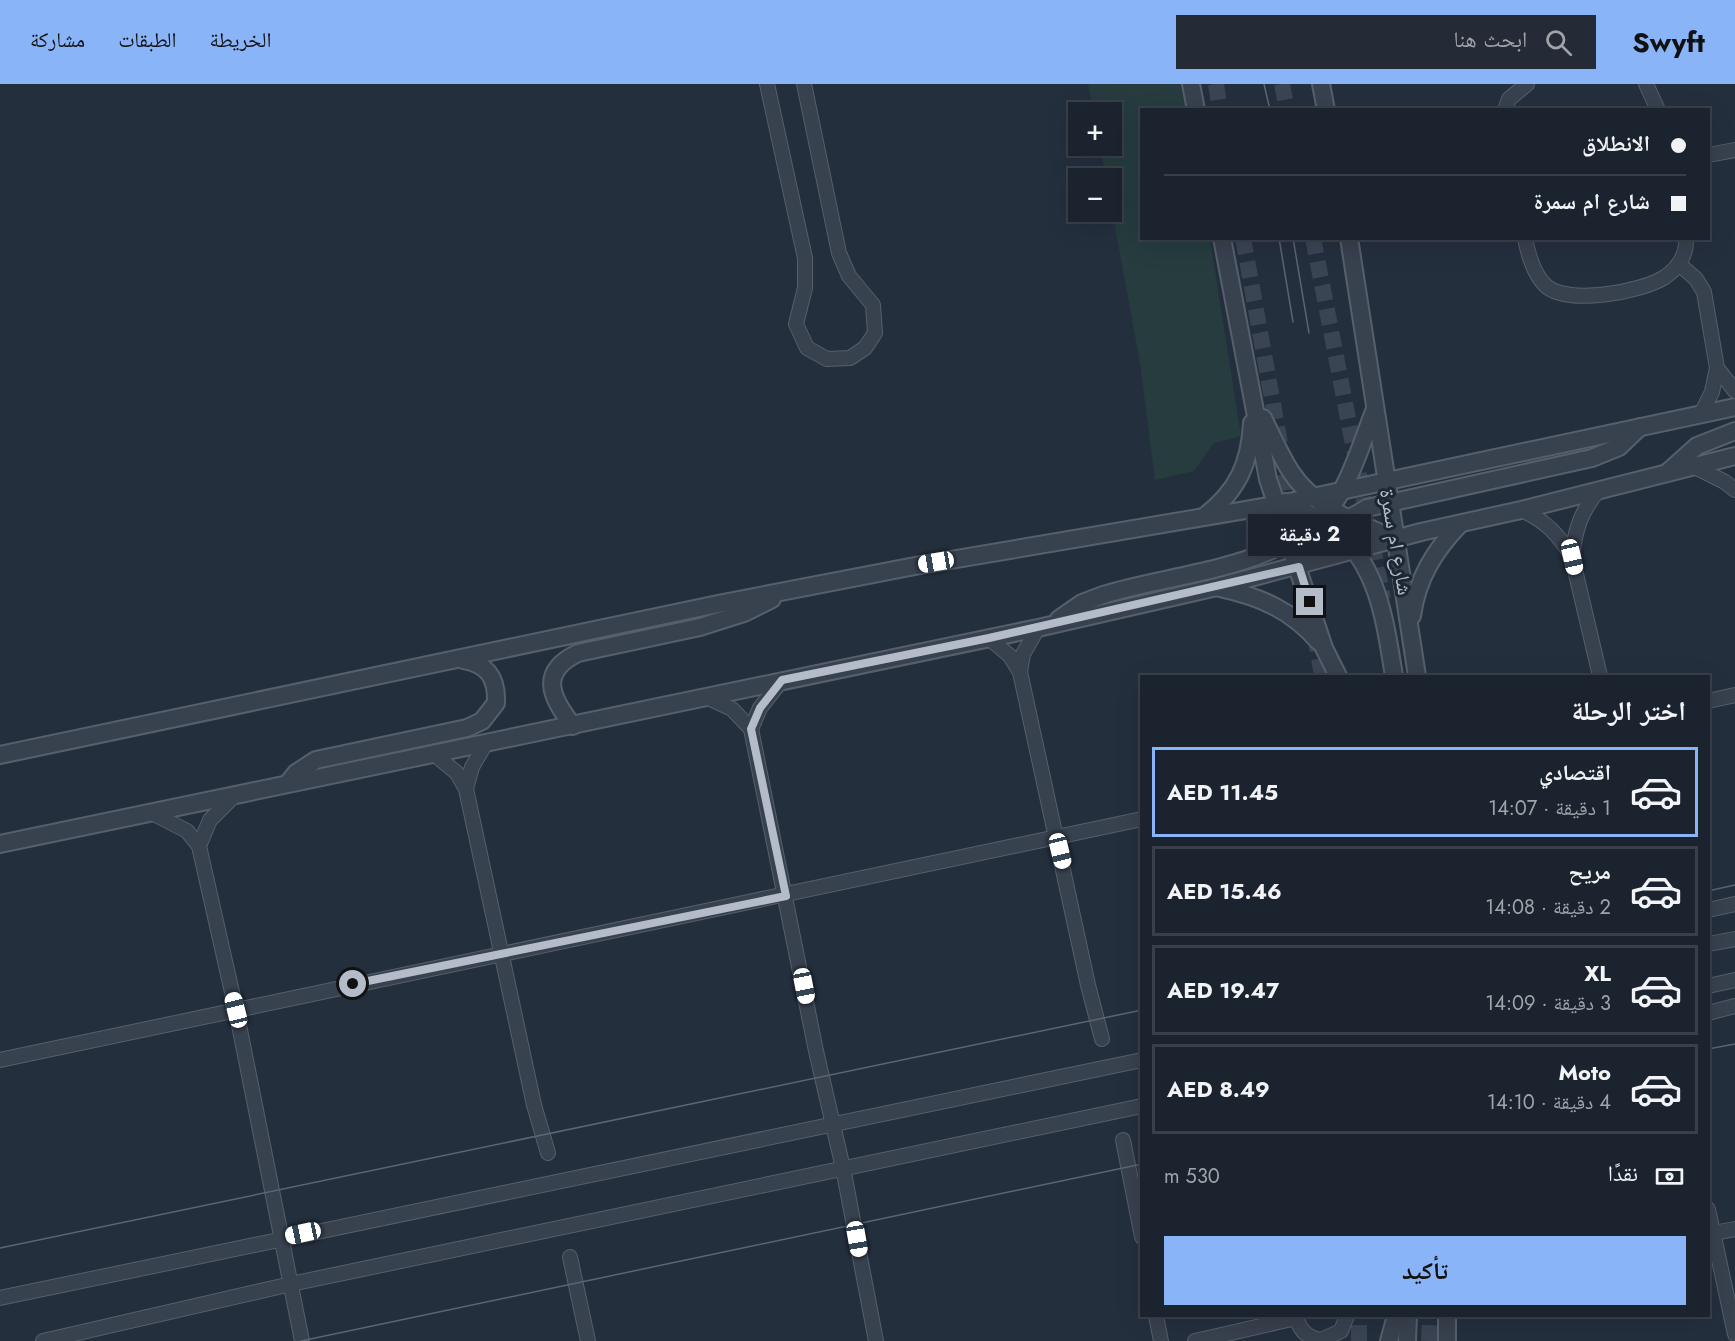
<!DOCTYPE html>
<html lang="ar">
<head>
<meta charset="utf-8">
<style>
	:root { --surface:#1b232e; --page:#242b36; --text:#f1f3f6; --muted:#a0a4aa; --line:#39404a; --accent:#8ab4f8 }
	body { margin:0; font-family:Jost,"Noto Naskh Arabic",sans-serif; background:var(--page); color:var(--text); direction:rtl; height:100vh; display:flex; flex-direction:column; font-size:22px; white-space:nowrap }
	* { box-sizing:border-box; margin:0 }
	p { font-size:20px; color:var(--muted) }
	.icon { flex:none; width:33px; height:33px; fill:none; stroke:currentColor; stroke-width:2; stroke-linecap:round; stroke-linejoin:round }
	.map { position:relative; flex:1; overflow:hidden; direction:ltr }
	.drawer { position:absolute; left:1140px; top:591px; width:570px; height:642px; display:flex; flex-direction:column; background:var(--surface); border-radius:0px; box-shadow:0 6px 24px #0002,0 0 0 2px var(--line); direction:rtl }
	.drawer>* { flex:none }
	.hud { position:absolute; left:1140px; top:24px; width:570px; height:132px; border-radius:0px; box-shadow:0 6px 24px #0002,0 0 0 2px var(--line); direction:rtl; display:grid; align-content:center; height:132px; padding:0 24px; background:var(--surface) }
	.tools { position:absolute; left:1068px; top:18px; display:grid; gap:12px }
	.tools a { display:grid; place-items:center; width:54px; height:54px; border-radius:0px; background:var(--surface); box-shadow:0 6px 24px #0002,0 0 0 2px var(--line); font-size:30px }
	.end { position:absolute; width:27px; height:27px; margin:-14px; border:8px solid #b4bcc9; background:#111; box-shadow:0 0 0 3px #111 }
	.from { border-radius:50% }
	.bubble { position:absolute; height:42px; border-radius:0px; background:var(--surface); box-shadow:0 6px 24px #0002,0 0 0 2px var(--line); font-size:20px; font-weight:700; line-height:42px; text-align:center; direction:rtl }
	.car { position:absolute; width:18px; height:36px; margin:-18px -9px; border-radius:8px; box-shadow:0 0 4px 2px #0007; background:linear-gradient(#fff 24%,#345 0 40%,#fff 0 76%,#345 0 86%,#fff 0) }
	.hud b { display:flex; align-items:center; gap:21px; height:57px; font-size:22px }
	.hud b+b { border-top:2px solid var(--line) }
	.hud i { width:15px; height:15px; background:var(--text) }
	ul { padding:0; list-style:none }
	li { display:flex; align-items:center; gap:18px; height:90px; margin:0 12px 9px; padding:0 12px; border:3px solid var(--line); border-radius:0px }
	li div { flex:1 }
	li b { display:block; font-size:22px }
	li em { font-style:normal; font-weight:700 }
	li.on { border-color:var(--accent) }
	li>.icon { width:54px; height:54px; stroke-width:1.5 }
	h2 { padding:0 24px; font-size:27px; line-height:72px }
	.pay { display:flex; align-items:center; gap:15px; height:66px; padding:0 24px; font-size:22px }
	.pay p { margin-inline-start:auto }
	.primary-button { display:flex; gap:12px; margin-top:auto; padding:12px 24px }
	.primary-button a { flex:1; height:69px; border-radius:0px; background:var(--accent); color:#111; font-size:24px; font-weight:700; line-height:69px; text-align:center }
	header { display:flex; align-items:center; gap:36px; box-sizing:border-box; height:84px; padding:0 30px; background:var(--accent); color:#111 }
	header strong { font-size:28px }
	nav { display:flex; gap:33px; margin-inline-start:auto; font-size:21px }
	.search { width:420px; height:54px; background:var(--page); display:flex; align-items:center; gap:15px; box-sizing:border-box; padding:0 21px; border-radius:0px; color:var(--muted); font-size:22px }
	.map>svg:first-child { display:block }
	.green { fill:#263c3f }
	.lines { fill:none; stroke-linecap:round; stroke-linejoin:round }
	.tertiary-tunnel { stroke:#3a4453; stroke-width:16; stroke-dasharray:16 8; stroke-linecap:butt }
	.minor-casing { stroke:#565f6c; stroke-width:16 }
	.tertiary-casing { stroke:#565f6c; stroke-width:20 }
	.minor { stroke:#38414e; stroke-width:14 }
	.tertiary { stroke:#38414e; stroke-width:16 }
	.tram { stroke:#5a6575; stroke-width:1.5 }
	.route { stroke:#b4bcc9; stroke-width:8 }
	.labels { text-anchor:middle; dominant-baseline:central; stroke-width:6; stroke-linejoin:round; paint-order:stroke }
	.street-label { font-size:21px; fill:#b4bcc9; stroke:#1d2633 }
</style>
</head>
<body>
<header>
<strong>Swyft</strong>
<div class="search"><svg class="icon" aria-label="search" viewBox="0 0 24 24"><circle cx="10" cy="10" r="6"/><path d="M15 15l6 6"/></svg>ابحث هنا</div>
<nav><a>الخريطة</a><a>الطبقات</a><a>مشاركة</a></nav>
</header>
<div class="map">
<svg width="1735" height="1257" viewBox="0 0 1735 1257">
	<rect width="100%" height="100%" fill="#242f3e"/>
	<polygon class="green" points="1088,0 1180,0 1186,25 1142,26 1142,154 1210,155 1241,352 1214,359 1194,387 1155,396 1140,279 1112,126 1112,94 1106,94 1100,62 1112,62 1112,28 1094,28"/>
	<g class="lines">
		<g class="tertiary-tunnel">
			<polyline points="1216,0 1220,26"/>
			<polyline points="1282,0 1287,26"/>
			<polyline points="1243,154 1299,464"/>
			<polyline points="1313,154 1383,515"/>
			<polyline points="1315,551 1322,592"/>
			<polyline points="1359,1257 1359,1232"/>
			<polyline points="1429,1257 1430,1232"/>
		</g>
		<g class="minor-casing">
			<g id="minor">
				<polyline points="767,0 805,174 805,204 796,240 807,264 827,275 850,274 865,264 875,249 873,221 849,192 839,169 804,0"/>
				<polyline points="1646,0 1658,26"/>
				<polyline points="1505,26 1509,15 1527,0"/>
				<polyline points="1708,71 1735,66"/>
				<path d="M1525,154C1528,170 1533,189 1545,201C1566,222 1642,208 1665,193C1678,184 1687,171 1686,154"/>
				<polyline points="1679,180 1696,195 1704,208 1717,284 1712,308 1701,330"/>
				<polyline points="1717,284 1735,307"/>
				<polyline points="1693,382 1725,398 1735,406"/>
				<path d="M1521,426C1545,436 1559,451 1572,473L1600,592"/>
				<path d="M1572,473C1575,446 1581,426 1600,405"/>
				<polyline points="989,554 1010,572 1020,588 1088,901 1102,955"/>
				<polyline points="1020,588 1023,570 1038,544"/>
				<polyline points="706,613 732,625 751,645 816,967 843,1084 876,1257"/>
				<polyline points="1708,617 1735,611"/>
				<polyline points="751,645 760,624 782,596"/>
				<polyline points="434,670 457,689 466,705 534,1021 548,1069"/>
				<polyline points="466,705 472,683 486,659"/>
				<polyline points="150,728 187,747 199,762 236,926 302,1257"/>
				<polyline points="199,762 210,736 235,711"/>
				<polyline points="1708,826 1735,820"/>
				<polyline points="1708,860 1735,855"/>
				<polyline points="1708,902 1735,896"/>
				<polyline points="1708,929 1735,922"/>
				<polyline points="0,976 1142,735"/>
				<polyline points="1123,1056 1142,1153"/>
				<polyline points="1708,1125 1735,1250"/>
				<polyline points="1708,1150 1735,1145"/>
				<polyline points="570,1173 588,1257"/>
				<polyline points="0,1214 1142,976"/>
				<polyline points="1156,1232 1161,1257"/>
				<path d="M1296,1232C1299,1246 1307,1254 1321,1256L1341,1247L1347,1232"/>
				<polyline points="43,1257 291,1200 1142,1022"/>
				<polyline points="1195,1257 1296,1234"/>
			</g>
		</g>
		<g class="tertiary-casing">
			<g id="tertiary">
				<polyline points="1191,0 1196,26"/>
				<polyline points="1321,0 1326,26"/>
				<polyline points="1222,154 1268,395 1324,564 1338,592"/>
				<polyline points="1349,154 1417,592"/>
				<path d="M1263,334C1272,352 1280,371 1291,388C1314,424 1358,439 1395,455"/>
				<polyline points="1668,388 1697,362 1735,347"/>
				<path d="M1285,418C1301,427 1320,434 1334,445C1379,482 1385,538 1394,592"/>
				<path d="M1205,432C1237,407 1250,380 1252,339"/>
				<polyline points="1299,483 1333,444 1367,424 1592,374 1619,363 1640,343"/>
				<path d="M1220,504C1261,513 1291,526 1319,558"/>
				<path d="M1412,532C1417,495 1434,467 1460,440"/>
				<path d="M1059,535L1082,519L1103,511C1179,487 1300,485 1342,406C1356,381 1364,352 1375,325"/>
				<path d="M573,642C551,614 538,588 578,569L700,543L744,529L772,515"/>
				<polyline points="0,671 718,520 915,482 1275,421 1735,323"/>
				<path d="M288,699L296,689L316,676L467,644L482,637L496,619C497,594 488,580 463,576"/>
				<polyline points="0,760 1038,544 1217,503 1421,448 1521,426 1735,372"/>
				<polyline points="1389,1257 1396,1232"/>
				<polyline points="1407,1257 1408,1232"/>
				<polyline points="1447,1257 1447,1232"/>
			</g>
		</g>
		<use href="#minor" class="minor"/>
		<use href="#tertiary" class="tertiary"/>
		<g class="tram">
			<polyline points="1264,0 1270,26"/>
			<polyline points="1279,154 1293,238"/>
			<polyline points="1293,154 1309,249"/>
			<polyline points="1708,807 1735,801"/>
			<polyline points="1708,965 1735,960"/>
			<polyline points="0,1164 1142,926"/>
			<polyline points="301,1257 1142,1080"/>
		</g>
	</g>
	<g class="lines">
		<polyline class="route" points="353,900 786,812 751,645 760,624 782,596 989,554 1299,483 1310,518"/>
	</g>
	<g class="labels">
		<g class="street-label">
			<text transform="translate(1396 458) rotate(80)">شارع ام سمرة</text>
		</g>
	</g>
</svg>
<div class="tools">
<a>+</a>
<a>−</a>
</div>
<i class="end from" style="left:353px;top:900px"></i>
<i class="end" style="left:1310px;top:518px"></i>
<div class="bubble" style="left:1248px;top:430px;width:123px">2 دقيقة</div>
<i class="car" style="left:1572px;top:473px;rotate:167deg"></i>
<i class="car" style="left:936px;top:478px;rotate:260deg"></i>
<i class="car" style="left:1060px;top:767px;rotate:166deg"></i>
<i class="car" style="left:804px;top:902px;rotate:169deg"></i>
<i class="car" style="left:236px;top:926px;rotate:346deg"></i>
<i class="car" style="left:303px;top:1149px;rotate:258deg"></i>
<i class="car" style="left:857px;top:1155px;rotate:170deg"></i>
<div class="hud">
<b><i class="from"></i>الانطلاق</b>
<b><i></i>شارع ام سمرة</b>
</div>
<section class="drawer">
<h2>اختر الرحلة</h2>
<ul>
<li class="on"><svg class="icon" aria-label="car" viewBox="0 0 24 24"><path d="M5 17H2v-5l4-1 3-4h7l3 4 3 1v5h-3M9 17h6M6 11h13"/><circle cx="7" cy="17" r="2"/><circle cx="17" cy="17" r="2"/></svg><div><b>اقتصادي</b><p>1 دقيقة · 14:07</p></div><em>AED 11.45</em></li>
<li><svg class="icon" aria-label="car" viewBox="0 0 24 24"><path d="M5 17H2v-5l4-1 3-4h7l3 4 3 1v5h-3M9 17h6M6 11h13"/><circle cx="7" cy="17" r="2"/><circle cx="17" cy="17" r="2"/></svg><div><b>مريح</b><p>2 دقيقة · 14:08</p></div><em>AED 15.46</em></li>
<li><svg class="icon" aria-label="car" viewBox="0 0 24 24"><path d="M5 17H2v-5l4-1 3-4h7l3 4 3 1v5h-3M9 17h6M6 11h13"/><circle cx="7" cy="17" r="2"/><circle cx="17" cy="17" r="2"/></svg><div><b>XL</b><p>3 دقيقة · 14:09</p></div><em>AED 19.47</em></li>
<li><svg class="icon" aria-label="car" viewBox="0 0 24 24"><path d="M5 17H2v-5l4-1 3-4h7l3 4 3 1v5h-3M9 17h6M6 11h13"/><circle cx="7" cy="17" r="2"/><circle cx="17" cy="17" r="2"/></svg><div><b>Moto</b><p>4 دقيقة · 14:10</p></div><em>AED 8.49</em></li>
</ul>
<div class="pay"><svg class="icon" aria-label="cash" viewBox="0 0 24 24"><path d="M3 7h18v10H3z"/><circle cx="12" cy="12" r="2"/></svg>نقدًا<p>530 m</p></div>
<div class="primary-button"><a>تأكيد</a></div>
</section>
</div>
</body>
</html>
